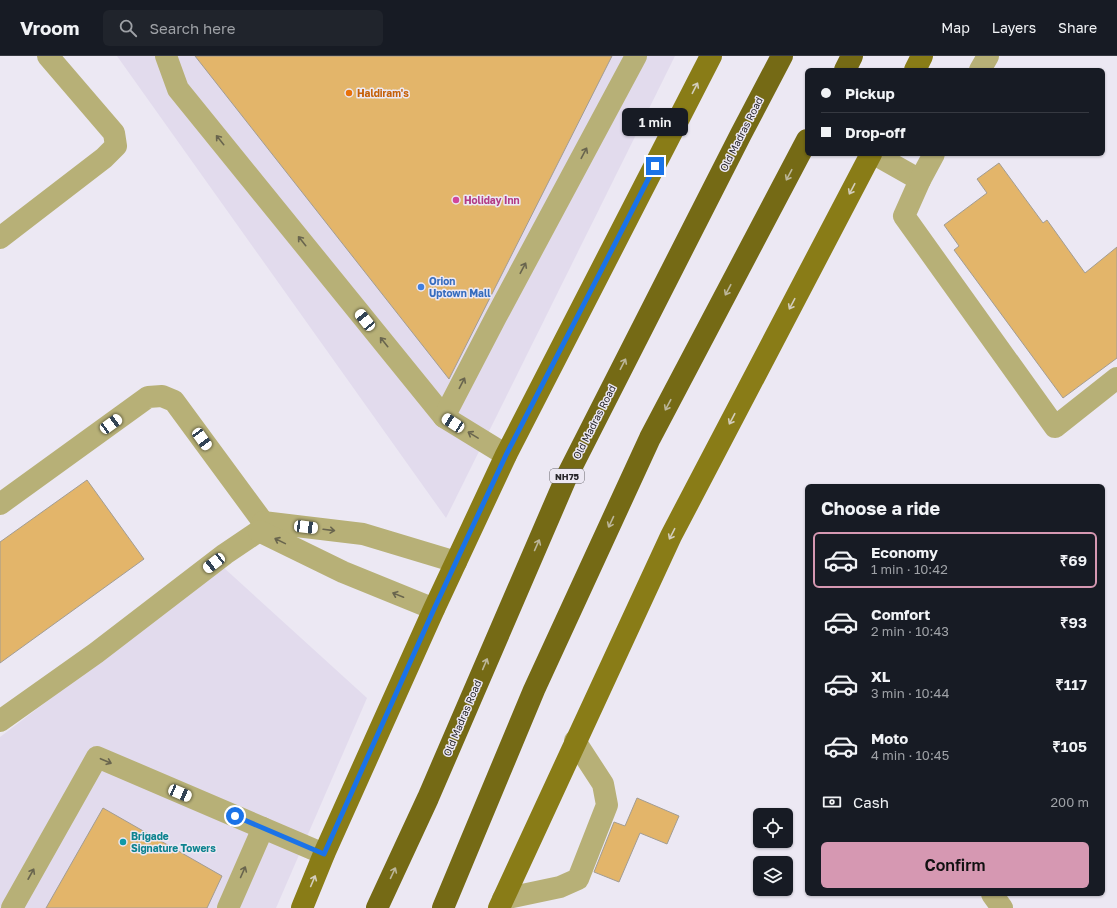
<!DOCTYPE html>
<html lang="en">
<head>
<meta charset="utf-8">
<style>
	:root { --surface:#171b24; --page:#20242c; --text:#f1f3f6; --muted:#9ea1a6; --line:#363941; --accent:#d698b2 }
	body { margin:0; font-family:"Golos Text",sans-serif; background:var(--page); color:var(--text); height:100vh; display:flex; flex-direction:column; font-size:15px; white-space:nowrap }
	* { box-sizing:border-box; margin:0 }
	p { font-size:13px; color:var(--muted) }
	.icon { flex:none; width:22px; height:22px; fill:none; stroke:currentColor; stroke-width:2; stroke-linecap:round; stroke-linejoin:round }
	.map { position:relative; flex:1; overflow:hidden }
	.drawer { position:absolute; left:805px; top:428px; width:300px; height:412px; display:flex; flex-direction:column; background:var(--surface); border-radius:6px; box-shadow:0 1px 3px #0004 }
	.drawer>* { flex:none }
	.top-card { position:absolute; left:805px; top:12px; width:300px; height:88px; border-radius:6px; box-shadow:0 1px 3px #0004; display:grid; align-content:center; height:88px; padding:0 16px; background:var(--surface) }
	.fabs { position:absolute; left:753px; top:752px; display:grid; gap:8px }
	.fabs a { display:grid; place-items:center; width:40px; height:40px; border-radius:6px; background:var(--surface); box-shadow:0 1px 3px #0004; font-size:20px }
	.end { position:absolute; width:18px; height:18px; margin:-9px; border:5px solid #1a73e8; background:#fff; box-shadow:0 0 0 2px #fff }
	.from { border-radius:50% }
	.bubble { position:absolute; height:28px; border-radius:6px; background:var(--surface); box-shadow:0 1px 3px #0004; font-size:13px; font-weight:600; line-height:28px; text-align:center }
	.car { position:absolute; width:12px; height:24px; margin:-12px -6px; border-radius:5px; box-shadow:0 0 3px 1px #0007; background:linear-gradient(#fff 24%,#345 0 40%,#fff 0 76%,#345 0 86%,#fff 0) }
	.top-card b { display:flex; align-items:center; gap:14px; height:38px; font-size:15px }
	.top-card b+b { border-top:1px solid var(--line) }
	.top-card i { width:10px; height:10px; background:var(--text) }
	ul { padding:0; list-style:none }
	li { display:flex; align-items:center; gap:12px; height:56px; margin:0 8px 6px; padding:0 8px; border:2px solid transparent; border-radius:6px }
	li div { flex:1 }
	li b { display:block; font-size:15px }
	li em { font-style:normal; font-weight:600 }
	li.selected { border-color:var(--accent) }
	li>.icon { width:36px; height:36px; stroke-width:1.5 }
	h2 { padding:0 16px; font-size:18px; line-height:48px }
	.pay { display:flex; align-items:center; gap:10px; height:44px; padding:0 16px; font-size:15px }
	.pay p { margin-inline-start:auto }
	.primary-button { display:flex; gap:8px; margin-top:auto; padding:8px 16px }
	.primary-button a { flex:1; height:46px; border-radius:6px; background:var(--accent); color:#111; font-size:16px; font-weight:600; line-height:46px; text-align:center }
	header { display:flex; align-items:center; gap:24px; box-sizing:border-box; height:56px; padding:0 20px; background:var(--surface); border-bottom:1px solid var(--line) }
	header strong { font-size:19px }
	nav { display:flex; gap:22px; margin-inline-start:auto; font-size:14px }
	.search { width:280px; height:36px; background:var(--page); display:flex; align-items:center; gap:10px; box-sizing:border-box; padding:0 14px; border-radius:6px; color:var(--muted); font-size:15px }
	.map>svg:first-child { display:block }
	.built { fill:#e2dbed }
	.building { fill:#e3b56a; stroke:#a29c92 }
	.lines { fill:none; stroke-linecap:round; stroke-linejoin:round }
	.minor { stroke:#b7b077; stroke-width:22 }
	.major { stroke:#897c17; stroke-width:22 }
	.highway { stroke:#756a15; stroke-width:22 }
	.oneway { stroke:#d3cdbc }
	.oneway2 { stroke:#69654e }
	.oneway3 { stroke:#bcb69a }
	.route { stroke:#1a73e8; stroke-width:5 }
	.food-dot { fill:#e8710a; stroke:#ece8f3; stroke-width:1.5 }
	.hotel-dot { fill:#d1479c; stroke:#ece8f3; stroke-width:1.5 }
	.shop-dot { fill:#3f7fe0; stroke:#ece8f3; stroke-width:1.5 }
	.culture-dot { fill:#0f9aa8; stroke:#ece8f3; stroke-width:1.5 }
	.labels { text-anchor:middle; dominant-baseline:central; stroke-width:3; stroke-linejoin:round; paint-order:stroke }
	.shield { fill:#ece8f3; stroke:#646268; stroke-width:1 }
	.shield-label { font-size:9px; font-weight:bold; fill:#29282c }
	.food-label { font-size:10px; font-weight:bold; fill:#c56008; stroke:#ece8f3; text-anchor:start }
	.street-label { font-size:10px; fill:#29282c; stroke:#ece8f3 }
	.hotel-label { font-size:10px; font-weight:bold; fill:#b23c85; stroke:#ece8f3; text-anchor:start }
	.shop-label { font-size:10px; font-weight:bold; fill:#366cbe; stroke:#ece8f3; text-anchor:start }
	.culture-label { font-size:10px; font-weight:bold; fill:#0d838f; stroke:#ece8f3; text-anchor:start }
</style>
</head>
<body>
<header>
<strong>Vroom</strong>
<div class="search"><svg class="icon" aria-label="search" viewBox="0 0 24 24"><circle cx="10" cy="10" r="6"/><path d="M15 15l6 6"/></svg>Search here</div>
<nav><a>Map</a><a>Layers</a><a>Share</a></nav>
</header>
<div class="map">
<svg width="1117" height="852" viewBox="0 0 1117 852">
	<rect width="100%" height="100%" fill="#ece8f3"/>
	<g class="built">
		<polygon points="117,0 675,0 446,462"/>
		<polygon points="223,511 367,642 276,852 0,852 0,681"/>
	</g>
	<g class="building">
		<polygon points="195,0 612,0 449,323"/>
		<polygon points="999,107 1043,167 1047,164 1085,217 1117,191 1117,302 1063,342 954,194 959,190 944,169 987,137 977,123"/>
		<polygon points="87,424 144,503 0,607 0,486"/>
		<polygon points="637,742 679,760 667,788 640,777 619,826 594,816 614,766 625,770"/>
		<polygon points="103,752 222,820 207,852 46,852"/>
	</g>
	<g class="lines">
		<g class="minor">
			<polyline points="166,0 178,33 444,361 506,399"/>
			<polyline points="980,14 988,0"/>
			<polyline points="874,98 920,124 904,160 1055,371 1117,322"/>
			<polyline points="920,124 934,98"/>
			<polyline points="0,182 104,102 116,90 114,77 48,0"/>
			<polyline points="444,361 496,261 636,0"/>
			<polyline points="0,448 148,341 162,340 174,345 263,466 259,475 225,498 96,597 0,665"/>
			<polyline points="263,466 363,478 456,506"/>
			<polyline points="259,475 343,516 434,553"/>
			<polyline points="992,838 1002,852"/>
			<polyline points="503,843 560,831 578,823 607,749 603,728 575,685"/>
			<polyline points="12,852 97,701 324,798"/>
			<polyline points="228,852 263,772"/>
		</g>
		<g class="major">
			<polyline points="915,14 922,0"/>
			<polyline points="302,852 324,798 434,553 506,399 711,0"/>
			<polyline points="499,852 671,480 871,98"/>
		</g>
		<g class="highway">
			<polyline points="845,14 852,0"/>
			<polyline points="377,852 428,742 566,422 741,78 782,0"/>
			<polyline points="443,852 534,634 650,382 807,84"/>
		</g>
	</g>
	<defs><path id="oneway-shaft" d="M-6 0H5M1.5-3L5.5 0L1.5 3" fill="none" stroke-width="1.6" stroke-linecap="round" stroke-linejoin="round"/></defs>
	<g class="oneway">
		<use href="#oneway-shaft" transform="translate(695 32) rotate(-63)"/>
		<use href="#oneway-shaft" transform="translate(852 133) rotate(118)"/>
		<use href="#oneway-shaft" transform="translate(792 248) rotate(118)"/>
		<use href="#oneway-shaft" transform="translate(732 363) rotate(118)"/>
		<use href="#oneway-shaft" transform="translate(672 478) rotate(117)"/>
		<use href="#oneway-shaft" transform="translate(313 825) rotate(-67)"/>
	</g>
	<g class="oneway2">
		<use href="#oneway-shaft" transform="translate(220 84) rotate(-129)"/>
		<use href="#oneway-shaft" transform="translate(584 97) rotate(-62)"/>
		<use href="#oneway-shaft" transform="translate(302 185) rotate(-129)"/>
		<use href="#oneway-shaft" transform="translate(523 212) rotate(-62)"/>
		<use href="#oneway-shaft" transform="translate(384 286) rotate(-129)"/>
		<use href="#oneway-shaft" transform="translate(462 327) rotate(-63)"/>
		<use href="#oneway-shaft" transform="translate(473 379) rotate(-149)"/>
		<use href="#oneway-shaft" transform="translate(329 474) rotate(7)"/>
		<use href="#oneway-shaft" transform="translate(280 485) rotate(-154)"/>
		<use href="#oneway-shaft" transform="translate(398 539) rotate(-158)"/>
		<use href="#oneway-shaft" transform="translate(106 705) rotate(23)"/>
		<use href="#oneway-shaft" transform="translate(243 816) rotate(-66)"/>
		<use href="#oneway-shaft" transform="translate(31 818) rotate(-61)"/>
	</g>
	<g class="oneway3">
		<use href="#oneway-shaft" transform="translate(789 119) rotate(118)"/>
		<use href="#oneway-shaft" transform="translate(728 234) rotate(118)"/>
		<use href="#oneway-shaft" transform="translate(623 308) rotate(-63)"/>
		<use href="#oneway-shaft" transform="translate(668 349) rotate(118)"/>
		<use href="#oneway-shaft" transform="translate(611 466) rotate(115)"/>
		<use href="#oneway-shaft" transform="translate(537 489) rotate(-66)"/>
		<use href="#oneway-shaft" transform="translate(485 608) rotate(-67)"/>
		<use href="#oneway-shaft" transform="translate(393 817) rotate(-65)"/>
	</g>
	<g class="lines">
		<polyline class="route" points="235,760 324,798 434,553 506,399 655,110"/>
	</g>
	<circle class="food-dot" cx="349" cy="37" r="4"/>
	<circle class="hotel-dot" cx="456" cy="144" r="4"/>
	<circle class="shop-dot" cx="421" cy="231" r="4"/>
	<circle class="culture-dot" cx="123" cy="786" r="4"/>
	<g class="labels">
		<rect class="shield" x="550" y="413" width="34" height="14" rx="3"/>
		<g class="shield-label">
			<text x="567" y="420">NH75</text>
		</g>
		<g class="food-label">
			<text x="357" y="37">Haldiram's</text>
		</g>
		<g class="street-label">
			<text transform="translate(741 78) rotate(-63)">Old Madras Road</text>
			<text transform="translate(594 366) rotate(-63)">Old Madras Road</text>
			<text transform="translate(462 662) rotate(-67)">Old Madras Road</text>
		</g>
		<g class="hotel-label">
			<text x="464" y="144">Holiday Inn</text>
		</g>
		<g class="shop-label">
			<text x="429" y="225">Orion<tspan x="429" dy="12">Uptown Mall</tspan></text>
		</g>
		<g class="culture-label">
			<text x="131" y="780">Brigade<tspan x="131" dy="12">Signature Towers</tspan></text>
		</g>
	</g>
</svg>
<div class="fabs">
<a><svg class="icon" aria-label="locate" viewBox="0 0 24 24"><circle cx="12" cy="12" r="6"/><path d="M12 2v4M12 18v4M2 12h4M18 12h4"/></svg></a>
<a><svg class="icon" aria-label="layers" viewBox="0 0 24 24"><path d="M12 4l9 5-9 5-9-5zM3 14l9 5 9-5"/></svg></a>
</div>
<i class="end from" style="left:235px;top:760px"></i>
<i class="end" style="left:655px;top:110px"></i>
<div class="bubble" style="left:622px;top:52px;width:66px">1 min</div>
<i class="car" style="left:365px;top:264px;rotate:321deg"></i>
<i class="car" style="left:453px;top:367px;rotate:303deg"></i>
<i class="car" style="left:111px;top:368px;rotate:54deg"></i>
<i class="car" style="left:202px;top:383px;rotate:144deg"></i>
<i class="car" style="left:306px;top:471px;rotate:97deg"></i>
<i class="car" style="left:214px;top:507px;rotate:232deg"></i>
<i class="car" style="left:180px;top:737px;rotate:113deg"></i>
<div class="top-card">
<b><i class="from"></i>Pickup</b>
<b><i></i>Drop-off</b>
</div>
<section class="drawer">
<h2>Choose a ride</h2>
<ul>
<li class="selected"><svg class="icon" aria-label="car" viewBox="0 0 24 24"><path d="M5 17H2v-5l4-1 3-4h7l3 4 3 1v5h-3M9 17h6M6 11h13"/><circle cx="7" cy="17" r="2"/><circle cx="17" cy="17" r="2"/></svg><div><b>Economy</b><p>1 min · 10:42</p></div><em>₹69</em></li>
<li><svg class="icon" aria-label="car" viewBox="0 0 24 24"><path d="M5 17H2v-5l4-1 3-4h7l3 4 3 1v5h-3M9 17h6M6 11h13"/><circle cx="7" cy="17" r="2"/><circle cx="17" cy="17" r="2"/></svg><div><b>Comfort</b><p>2 min · 10:43</p></div><em>₹93</em></li>
<li><svg class="icon" aria-label="car" viewBox="0 0 24 24"><path d="M5 17H2v-5l4-1 3-4h7l3 4 3 1v5h-3M9 17h6M6 11h13"/><circle cx="7" cy="17" r="2"/><circle cx="17" cy="17" r="2"/></svg><div><b>XL</b><p>3 min · 10:44</p></div><em>₹117</em></li>
<li><svg class="icon" aria-label="car" viewBox="0 0 24 24"><path d="M5 17H2v-5l4-1 3-4h7l3 4 3 1v5h-3M9 17h6M6 11h13"/><circle cx="7" cy="17" r="2"/><circle cx="17" cy="17" r="2"/></svg><div><b>Moto</b><p>4 min · 10:45</p></div><em>₹105</em></li>
</ul>
<div class="pay"><svg class="icon" aria-label="cash" viewBox="0 0 24 24"><path d="M3 7h18v10H3z"/><circle cx="12" cy="12" r="2"/></svg>Cash<p>200 m</p></div>
<div class="primary-button"><a>Confirm</a></div>
</section>
</div>
</body>
</html>
